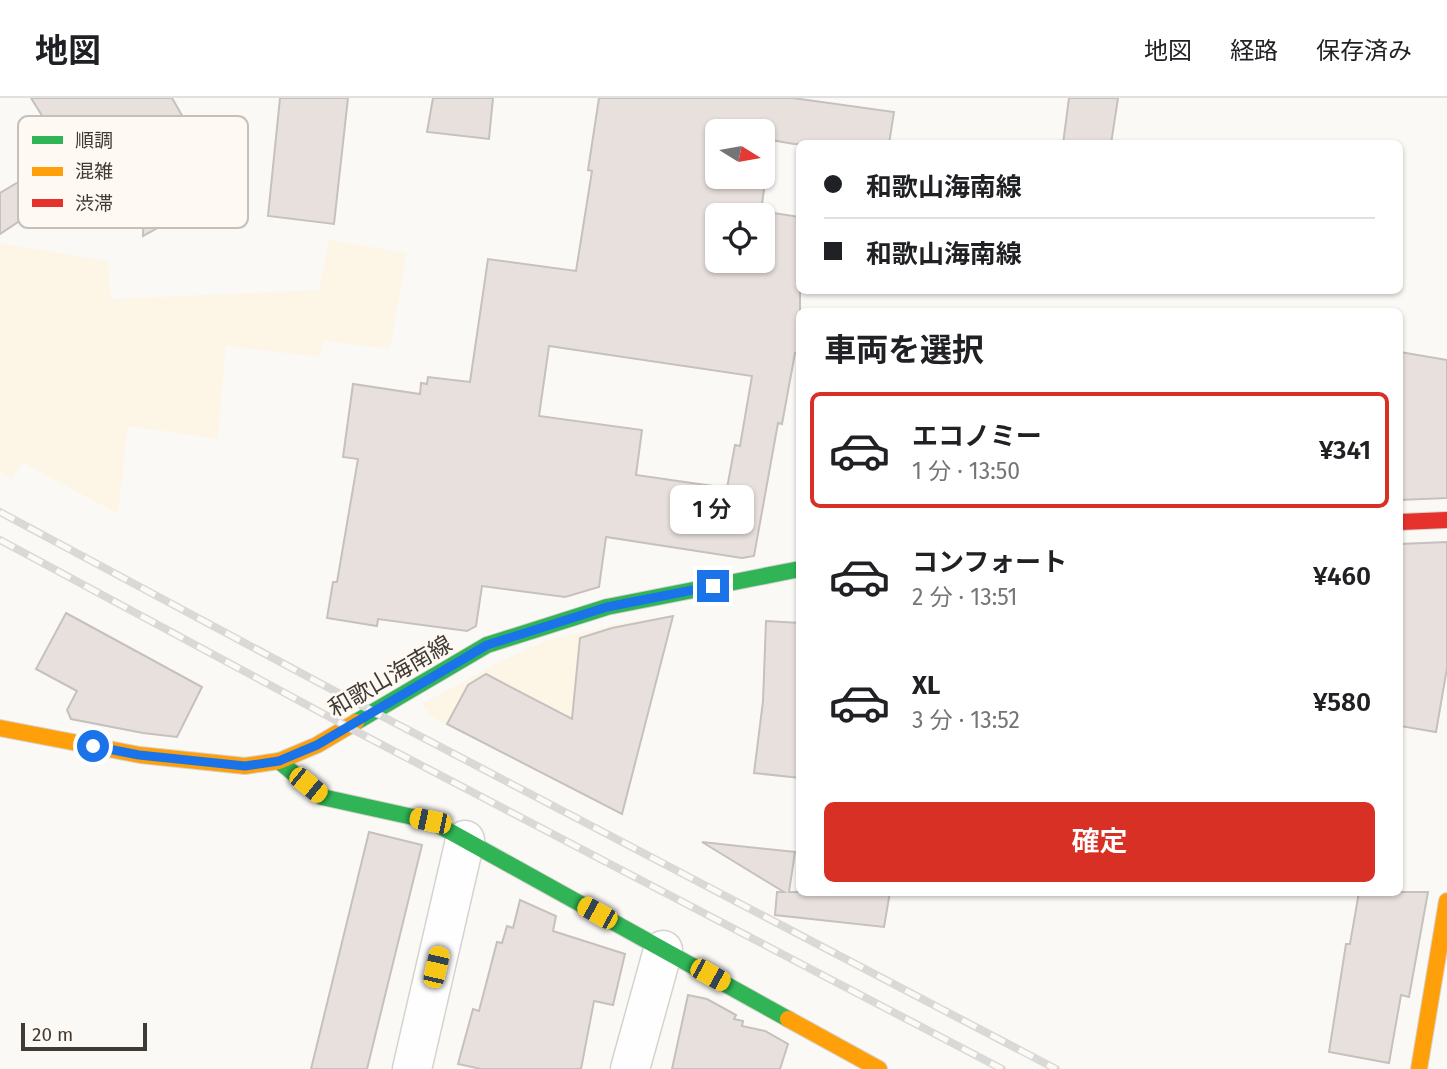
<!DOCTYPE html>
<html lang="ja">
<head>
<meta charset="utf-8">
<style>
	:root { --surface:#fff; --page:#f2f2f2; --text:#202124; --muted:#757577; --line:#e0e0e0; --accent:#d93025 }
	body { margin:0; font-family:"Fira Sans","Noto Sans JP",sans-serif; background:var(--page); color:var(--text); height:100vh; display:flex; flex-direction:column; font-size:26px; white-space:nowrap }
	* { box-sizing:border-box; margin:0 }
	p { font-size:23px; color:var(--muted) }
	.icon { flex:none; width:38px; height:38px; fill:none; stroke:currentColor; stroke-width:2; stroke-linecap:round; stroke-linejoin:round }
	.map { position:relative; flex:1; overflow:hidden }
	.drawer { position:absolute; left:796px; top:210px; width:607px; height:588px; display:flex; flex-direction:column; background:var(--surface); border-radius:10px; box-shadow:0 2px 5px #0004 }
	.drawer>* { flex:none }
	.top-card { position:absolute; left:796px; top:42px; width:607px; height:154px; border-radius:10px; box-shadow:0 2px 5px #0004; display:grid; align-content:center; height:154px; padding:0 28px; background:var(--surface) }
	.needle { width:46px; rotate:101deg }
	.fabs { position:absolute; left:705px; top:21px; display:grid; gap:14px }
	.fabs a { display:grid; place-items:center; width:70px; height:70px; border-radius:10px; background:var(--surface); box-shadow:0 2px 5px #0004; font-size:35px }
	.scale { position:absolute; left:21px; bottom:18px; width:126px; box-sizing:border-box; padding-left:7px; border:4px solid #403c35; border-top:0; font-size:19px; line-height:24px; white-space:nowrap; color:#403c35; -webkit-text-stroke:5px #fefaf3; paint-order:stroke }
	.end { position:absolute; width:32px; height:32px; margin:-16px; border:9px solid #1a73e8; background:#fff; box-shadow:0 0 0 4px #fff }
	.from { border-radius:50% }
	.bubble { position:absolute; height:49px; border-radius:10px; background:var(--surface); box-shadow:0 2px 5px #0004; font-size:23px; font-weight:600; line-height:49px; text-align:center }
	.car { position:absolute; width:21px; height:42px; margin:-21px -10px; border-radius:9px; box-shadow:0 0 5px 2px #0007; background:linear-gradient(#f5c518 24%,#345 0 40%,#f5c518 0 76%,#345 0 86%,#f5c518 0) }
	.top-card b { display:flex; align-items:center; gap:24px; height:66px; font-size:26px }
	.top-card b+b { border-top:2px solid var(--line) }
	.top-card i { width:18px; height:18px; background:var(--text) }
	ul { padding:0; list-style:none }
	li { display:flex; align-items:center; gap:21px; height:116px; margin:0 14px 10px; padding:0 14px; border:4px solid transparent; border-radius:10px }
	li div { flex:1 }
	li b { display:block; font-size:26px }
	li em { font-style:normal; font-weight:600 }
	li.selected { border-color:var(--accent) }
	li>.icon { width:63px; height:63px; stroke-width:1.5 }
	h2 { padding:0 28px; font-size:32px; line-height:84px }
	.cta { display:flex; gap:14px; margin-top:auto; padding:14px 28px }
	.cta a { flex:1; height:80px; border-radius:10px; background:var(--accent); color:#fff; font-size:28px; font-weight:600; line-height:80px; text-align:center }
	header { display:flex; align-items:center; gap:42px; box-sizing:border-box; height:98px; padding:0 35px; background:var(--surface); border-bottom:2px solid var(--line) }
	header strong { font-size:33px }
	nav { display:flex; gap:38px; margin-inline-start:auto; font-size:24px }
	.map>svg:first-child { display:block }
	.built { fill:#fdf5e6 }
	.building { fill:#e8e0dd; stroke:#c6c0be; stroke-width:2; fill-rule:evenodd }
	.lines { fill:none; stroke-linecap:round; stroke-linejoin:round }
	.street-casing { stroke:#d6d3ce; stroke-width:41 }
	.fast-casing { stroke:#d6d3ce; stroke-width:18 }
	.slow-casing { stroke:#d6d3ce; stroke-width:18 }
	.jam-casing { stroke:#d6d3ce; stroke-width:18 }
	.street { stroke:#fefefe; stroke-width:38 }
	.fast { stroke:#30b455; stroke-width:16 }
	.slow { stroke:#ff9f0a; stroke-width:16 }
	.jam { stroke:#e5322d; stroke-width:16 }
	.rail-casing { stroke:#d9d9d7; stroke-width:8 }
	.rail { stroke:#fefaf3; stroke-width:5; stroke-dasharray:16; stroke-linecap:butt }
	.route { stroke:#1a73e8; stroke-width:9 }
	.labels { text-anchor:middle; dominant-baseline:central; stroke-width:6; stroke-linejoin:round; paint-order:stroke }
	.street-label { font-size:23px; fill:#403c35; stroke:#fefaf3 }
	.key { fill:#fefaf3; stroke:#c5c1ba; stroke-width:2 }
	.key-label { font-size:19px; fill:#403c35 }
</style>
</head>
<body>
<header>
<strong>地図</strong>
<nav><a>地図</a><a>経路</a><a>保存済み</a></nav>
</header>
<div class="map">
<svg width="1447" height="971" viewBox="0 0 1447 971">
	<rect width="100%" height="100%" fill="#fbf9f6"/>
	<g class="built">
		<polygon points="329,142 407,155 390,251 323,243 320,259 226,248 218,341 128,328 118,416 22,364 12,381 0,374 0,145 108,163 111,201 319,192"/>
		<polygon points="674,517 622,716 430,618 422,606 499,564 545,543 621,525"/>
	</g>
	<g class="building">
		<polygon points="31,0 172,0 199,47 196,48 220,95 143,138 144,95 102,121 80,83 0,136 0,95 66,56"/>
		<polygon points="280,0 348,0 334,126 268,118"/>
		<polygon points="433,0 493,0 489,41 427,34"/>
		<path d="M599,0H793L894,14L889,46H794L771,42L761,113L800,119V255H795L782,326L778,325L754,458L742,460L606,439L599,489L565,499L482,488L476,528L467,533L378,521L377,528L327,520L333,484H337L358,361L343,359L353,286L420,296L421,285L427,286L428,279L470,284L488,161L576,173L592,73L588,72ZM718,33H763V79H718ZM718,117H763V163H718ZM549,248L752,278L740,348L735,347L727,390L636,377L642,332L539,318Z"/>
		<polygon points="1069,0 1118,0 1111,46 1063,46"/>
		<polygon points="1400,254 1447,262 1447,400 1400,402"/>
		<polygon points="1447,444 1447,570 1436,634 1400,628 1400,446"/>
		<polygon points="66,515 202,589 177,639 143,635 71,621 67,612 77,593 36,571"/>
		<polygon points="673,518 622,716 447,626 468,587 486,576 572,621 580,540 612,530"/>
		<polygon points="766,523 800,525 800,680 754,675 763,603"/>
		<polygon points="369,734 422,747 367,971 311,971"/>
		<polygon points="702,744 795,754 789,794 890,794 884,829 775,817 777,794 784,794"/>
		<polygon points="1359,794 1428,794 1409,899 1401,897 1389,965 1329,954 1346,846 1350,846"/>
		<polygon points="520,802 556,818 553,833 625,856 613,907 594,903 581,971 481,971 458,966 473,911 479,913 497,844 502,845 507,828 513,830"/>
		<polygon points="688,897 707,901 736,917 734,921 743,923 742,928 765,933 788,946 780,971 672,971"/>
	</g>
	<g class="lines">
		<g class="street-casing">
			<g id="street">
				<polyline points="412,971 465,742"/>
				<polyline points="630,971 663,852"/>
			</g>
		</g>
		<g class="fast-casing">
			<g id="fast">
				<polyline points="356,624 487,547 607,509 800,471"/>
				<polyline points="279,663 322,699 431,723 788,921"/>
			</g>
		</g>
		<g class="slow-casing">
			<g id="slow">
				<polyline points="0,630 140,657 245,668 279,663 317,647 356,624"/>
				<polyline points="788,921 879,971"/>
				<polyline points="1419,971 1447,803"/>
			</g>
		</g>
		<g class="jam-casing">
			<polyline id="jam" points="1400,424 1447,422"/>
		</g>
		<use href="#street" class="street"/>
		<use href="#fast" class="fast"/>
		<use href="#slow" class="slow"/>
		<use href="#jam" class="jam"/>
		<g class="rail-casing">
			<g id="rail">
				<polyline points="0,414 372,613 1056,971"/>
				<polyline points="0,442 348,629 1002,971"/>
			</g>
		</g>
		<use href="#rail" class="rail"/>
	</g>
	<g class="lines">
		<polyline class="route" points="93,648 139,657 245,668 279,663 317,647 487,547 607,509 713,488"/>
	</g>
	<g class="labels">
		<g class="street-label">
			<text transform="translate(390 578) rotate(-30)">和歌山海南線</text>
		</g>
	</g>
	<rect x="18" y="18" width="230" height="112" rx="10" class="key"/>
	<rect x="32" y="38" width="31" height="8" fill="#30b455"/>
	<rect x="32" y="69" width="31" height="9" fill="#ff9f0a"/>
	<rect x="32" y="101" width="31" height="8" fill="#e5322d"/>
	<g class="key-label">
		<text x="75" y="49">順調</text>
		<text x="75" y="80">混雑</text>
		<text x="75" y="112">渋滞</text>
	</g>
</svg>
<div class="fabs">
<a><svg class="needle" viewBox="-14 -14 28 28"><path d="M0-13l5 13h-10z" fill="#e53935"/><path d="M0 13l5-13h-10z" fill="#757577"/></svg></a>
<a><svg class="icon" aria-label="locate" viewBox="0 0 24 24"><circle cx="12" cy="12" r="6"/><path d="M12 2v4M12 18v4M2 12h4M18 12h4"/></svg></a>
</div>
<div class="scale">20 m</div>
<i class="end from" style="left:93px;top:648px"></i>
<i class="end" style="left:713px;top:488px"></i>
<div class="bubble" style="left:670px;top:387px;width:84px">1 分</div>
<i class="car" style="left:308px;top:687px;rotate:129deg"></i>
<i class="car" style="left:430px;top:723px;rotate:282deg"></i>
<i class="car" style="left:597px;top:815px;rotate:299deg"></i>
<i class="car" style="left:436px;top:869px;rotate:13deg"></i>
<i class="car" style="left:710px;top:877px;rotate:119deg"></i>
<div class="top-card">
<b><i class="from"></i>和歌山海南線</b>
<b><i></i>和歌山海南線</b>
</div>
<section class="drawer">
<h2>車両を選択</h2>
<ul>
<li class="selected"><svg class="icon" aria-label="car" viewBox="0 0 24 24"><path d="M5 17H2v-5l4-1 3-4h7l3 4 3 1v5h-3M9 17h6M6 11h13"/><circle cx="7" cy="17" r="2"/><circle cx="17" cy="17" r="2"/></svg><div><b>エコノミー</b><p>1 分 · 13:50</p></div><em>¥341</em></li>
<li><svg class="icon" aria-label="car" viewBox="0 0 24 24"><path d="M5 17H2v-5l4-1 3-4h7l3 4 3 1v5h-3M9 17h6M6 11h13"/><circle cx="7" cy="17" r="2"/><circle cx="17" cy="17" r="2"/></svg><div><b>コンフォート</b><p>2 分 · 13:51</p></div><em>¥460</em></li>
<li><svg class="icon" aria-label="car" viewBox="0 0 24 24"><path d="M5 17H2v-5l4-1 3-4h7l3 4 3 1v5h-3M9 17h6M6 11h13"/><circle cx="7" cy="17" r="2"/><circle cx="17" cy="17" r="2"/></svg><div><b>XL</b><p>3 分 · 13:52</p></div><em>¥580</em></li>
</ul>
<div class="cta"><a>確定</a></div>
</section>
</div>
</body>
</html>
